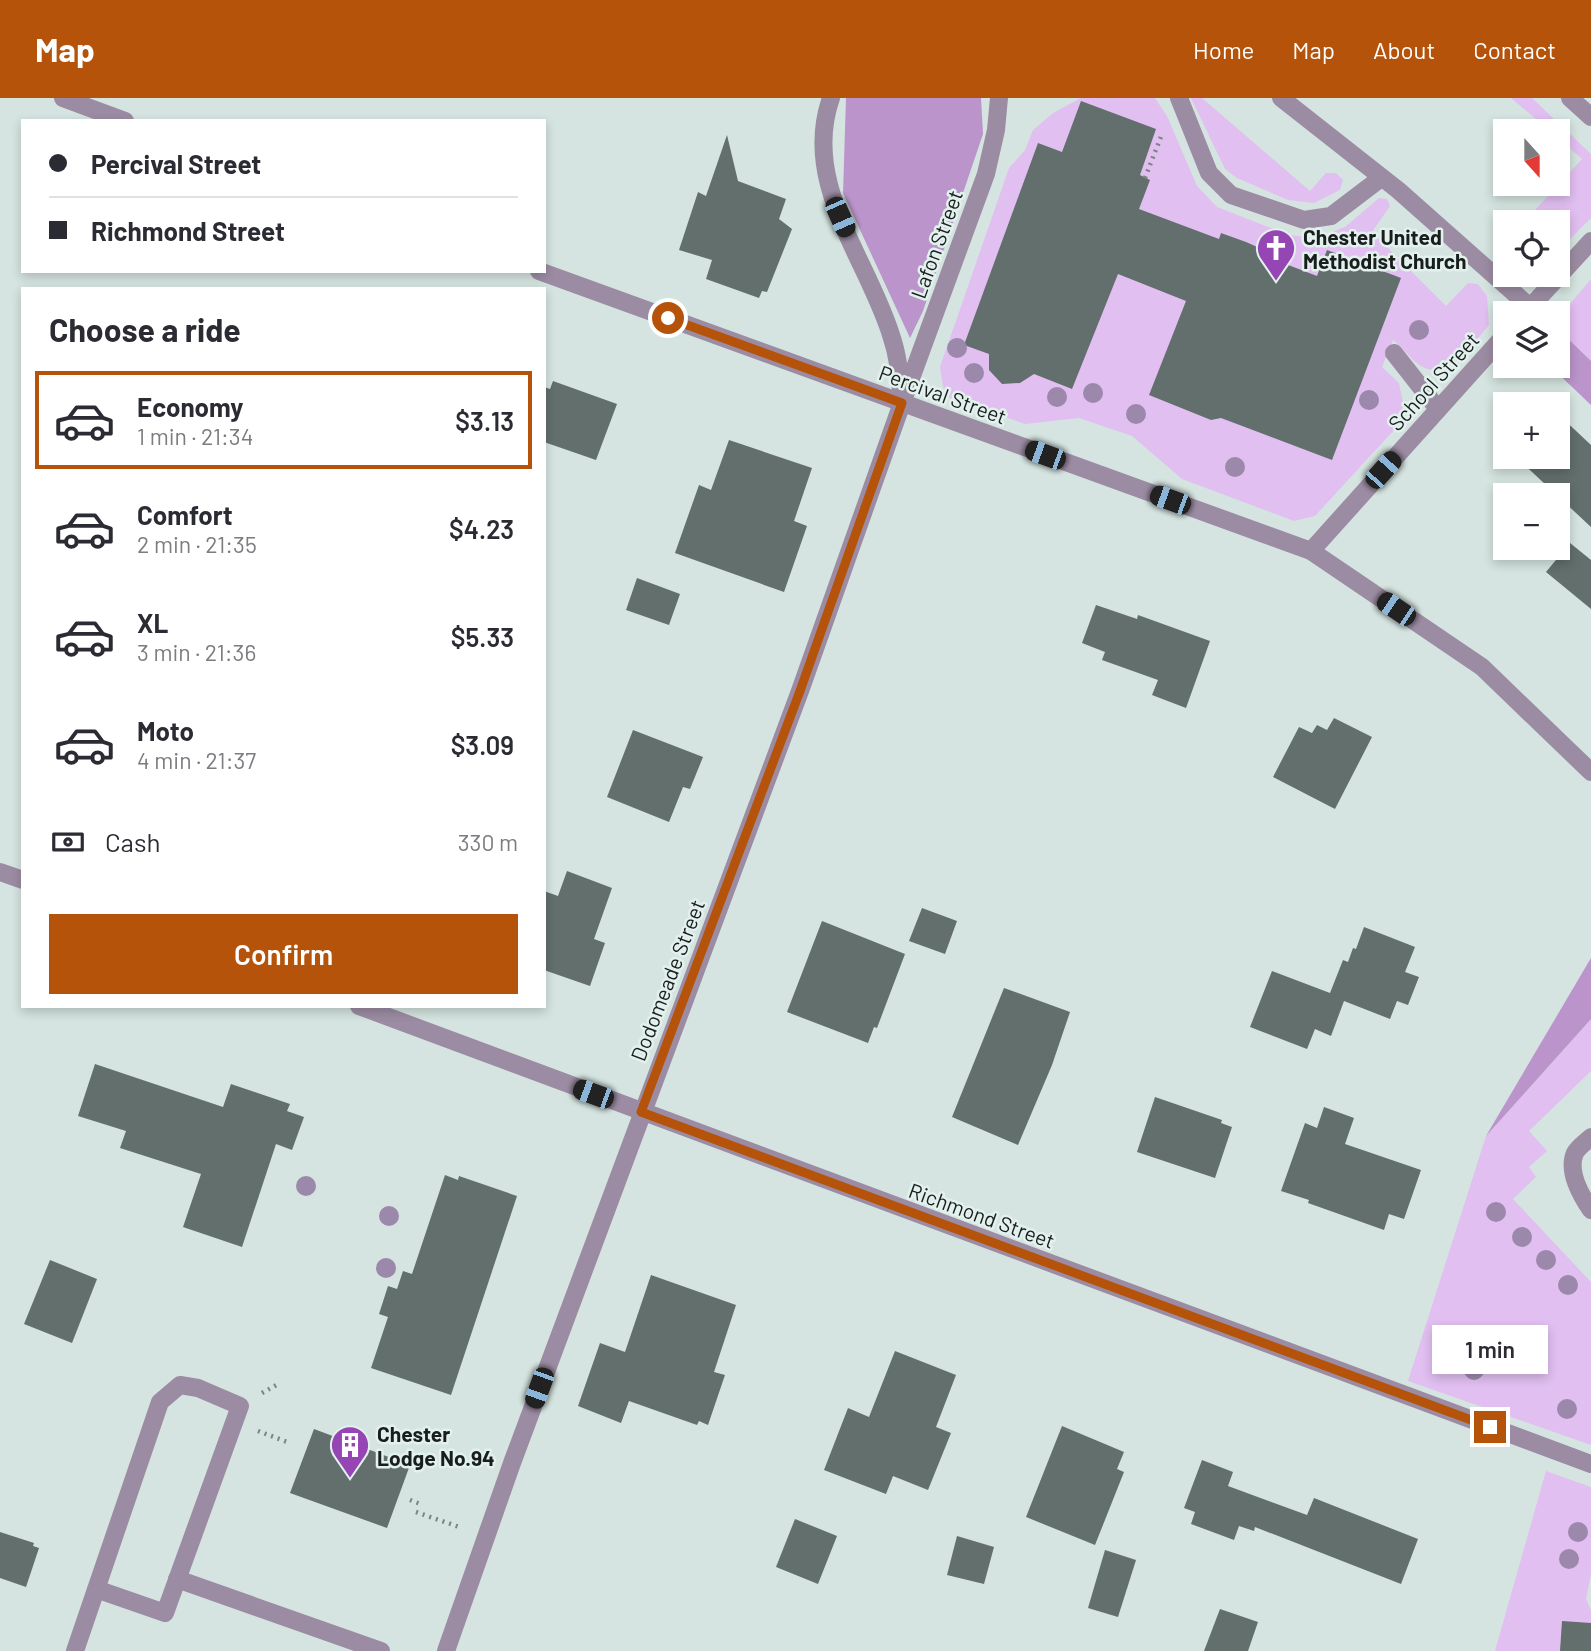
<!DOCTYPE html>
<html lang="en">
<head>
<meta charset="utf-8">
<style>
	:root { --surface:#fff; --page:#f2f2f3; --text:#2b2b33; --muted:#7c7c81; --line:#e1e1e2; --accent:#b45309 }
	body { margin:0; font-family:Barlow,sans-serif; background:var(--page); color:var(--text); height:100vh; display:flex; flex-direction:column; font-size:26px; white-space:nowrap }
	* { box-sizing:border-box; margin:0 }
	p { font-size:23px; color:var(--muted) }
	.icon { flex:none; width:38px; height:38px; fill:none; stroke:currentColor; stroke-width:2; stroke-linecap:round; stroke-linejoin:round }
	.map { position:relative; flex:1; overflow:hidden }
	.drawer { position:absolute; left:21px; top:189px; width:525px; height:721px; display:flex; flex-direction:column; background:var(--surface); border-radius:0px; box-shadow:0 4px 10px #0003 }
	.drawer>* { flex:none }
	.hud { position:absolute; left:21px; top:21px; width:525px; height:154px; border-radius:0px; box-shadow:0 4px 10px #0003; display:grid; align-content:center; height:154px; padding:0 28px; background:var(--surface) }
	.needle { width:46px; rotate:159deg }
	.fabs { position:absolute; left:1493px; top:21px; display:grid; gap:14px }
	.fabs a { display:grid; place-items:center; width:77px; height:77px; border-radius:0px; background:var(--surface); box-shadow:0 4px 10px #0003; font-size:35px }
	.end { position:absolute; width:32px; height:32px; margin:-16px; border:9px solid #b45309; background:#fff; box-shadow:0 0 0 4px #fff }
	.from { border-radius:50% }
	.bubble { position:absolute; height:49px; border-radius:0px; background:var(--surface); box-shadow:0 4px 10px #0003; font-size:23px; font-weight:600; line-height:49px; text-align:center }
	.car { position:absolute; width:21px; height:42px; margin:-21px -10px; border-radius:9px; box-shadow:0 0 5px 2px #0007; background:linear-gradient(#222 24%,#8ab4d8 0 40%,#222 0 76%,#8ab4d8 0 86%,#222 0) }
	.hud b { display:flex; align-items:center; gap:24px; height:66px; font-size:26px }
	.hud b+b { border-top:2px solid var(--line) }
	.hud i { width:18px; height:18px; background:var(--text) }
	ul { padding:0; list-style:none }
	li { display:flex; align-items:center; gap:21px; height:98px; margin:0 14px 10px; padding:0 14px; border:4px solid transparent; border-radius:0px }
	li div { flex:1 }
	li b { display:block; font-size:26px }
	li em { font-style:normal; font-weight:600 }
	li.current { border-color:var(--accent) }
	li>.icon { width:63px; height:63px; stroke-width:1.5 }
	h2 { padding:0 28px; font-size:32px; line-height:84px }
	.pay { display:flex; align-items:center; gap:18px; height:77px; padding:0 28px; font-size:26px }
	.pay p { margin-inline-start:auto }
	.action { display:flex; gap:14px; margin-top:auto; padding:14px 28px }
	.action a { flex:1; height:80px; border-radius:0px; background:var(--accent); color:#fff; font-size:28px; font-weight:600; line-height:80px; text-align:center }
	header { display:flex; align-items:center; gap:42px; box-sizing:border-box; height:98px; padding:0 35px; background:var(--accent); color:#fff }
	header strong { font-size:33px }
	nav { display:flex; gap:38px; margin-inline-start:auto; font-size:24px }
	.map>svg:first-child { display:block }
	.green { fill:#e1bff1 }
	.forest { fill:#ba94ca }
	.building { fill:#626f6c }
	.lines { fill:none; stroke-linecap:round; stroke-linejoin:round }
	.path { stroke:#7b8582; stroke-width:4.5; stroke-dasharray:2 5; stroke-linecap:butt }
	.lane { stroke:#9c8ca3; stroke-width:18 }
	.street { stroke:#9c8ca3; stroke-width:18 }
	.tree { fill:#9c88ab }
	.route { stroke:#b45309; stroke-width:9 }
	.labels { text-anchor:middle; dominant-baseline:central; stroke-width:5; stroke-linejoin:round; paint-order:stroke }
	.poi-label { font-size:21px; font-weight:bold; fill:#191e1d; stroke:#e2f1ed; text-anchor:start }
	.street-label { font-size:21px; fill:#191e1d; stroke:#e2f1ed }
</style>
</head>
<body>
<header>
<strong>Map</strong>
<nav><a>Home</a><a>Map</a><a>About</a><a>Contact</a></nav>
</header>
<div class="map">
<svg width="1591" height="1553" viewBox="0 0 1591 1553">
	<rect width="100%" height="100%" fill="#d5e4e0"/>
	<g class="green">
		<path d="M1081,0H1155L1167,18L1197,88L1217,109L1289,137L1316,140L1345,129L1379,100L1387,101L1390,108L1372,134L1446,208L1468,185L1478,186L1487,198L1489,227C1473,245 1450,285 1421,268C1411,262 1403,249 1393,242L1382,269L1399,285L1406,319L1315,418L1294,423L1182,381L1132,338L1079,320L1025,326L950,300L943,289L940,269L1009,70L1025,52L1033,32L1053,15Z"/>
		<polygon points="1191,0 1202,0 1310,93 1326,75 1336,75 1343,82 1340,92 1314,105 1288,102 1237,80 1225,71"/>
		<polygon points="1511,0 1532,0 1591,56 1591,120 1558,153 1558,124 1524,124 1582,61 1558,40 1558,33 1550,33"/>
		<polygon points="1591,181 1591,263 1558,231 1558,220"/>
		<polygon points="1591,921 1591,973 1529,1033 1547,1053 1529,1069 1536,1079 1513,1101 1591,1184 1591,1347 1408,1283 1486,1038"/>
		<polygon points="1546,1373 1591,1389 1591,1476 1586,1501 1591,1512 1591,1553 1495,1553"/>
	</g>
	<g class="forest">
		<polygon points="846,0 981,0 983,36 923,213 910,240 843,95"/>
		<polygon points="1558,231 1591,263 1591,307 1550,268 1558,268"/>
		<polygon points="1591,860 1591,921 1486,1038"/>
	</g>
	<g class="building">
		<polygon points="1081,3 1156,31 1140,77 1150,82 1139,111 1219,141 1221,135 1246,144 1264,152 1262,157 1317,178 1327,152 1401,180 1332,362 1221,320 1211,322 1149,297 1186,203 1118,176 1072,291 1034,276 1020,285 1002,286 989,272 989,256 964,247 1038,45 1062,54"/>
		<polygon points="727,37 738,83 786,101 779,121 792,131 767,194 762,193 759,200 706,181 712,162 679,152 698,94 706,98"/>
		<polygon points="553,283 617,306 596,362 544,344 544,289 550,291"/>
		<polygon points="1558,316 1591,347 1591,429 1516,359 1558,359"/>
		<polygon points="729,342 812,370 794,423 807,428 784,494 675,455 699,387 711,392"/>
		<polygon points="1570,445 1591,462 1591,511 1546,474"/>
		<polygon points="637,480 680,496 669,527 626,512"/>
		<polygon points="1096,507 1137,521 1138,517 1210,543 1186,610 1152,597 1158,582 1102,562 1105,554 1082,545"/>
		<polygon points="1334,620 1372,639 1335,711 1273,679 1299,629 1312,635 1317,627 1327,632"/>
		<polygon points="633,632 703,659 690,691 683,689 669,724 607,699"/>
		<polygon points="567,773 612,790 594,841 605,845 590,888 544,872 544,793 558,798"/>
		<polygon points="922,810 957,823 945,856 909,843"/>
		<polygon points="822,823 905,856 877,930 874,929 868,945 787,914"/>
		<polygon points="1364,829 1415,849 1405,874 1419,879 1408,907 1397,903 1390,921 1344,903 1331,938 1315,931 1307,951 1250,929 1272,873 1330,895 1343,862 1348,864 1353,850 1356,851"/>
		<polygon points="1004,890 1070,914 1052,967 1018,1047 952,1019"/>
		<polygon points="95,966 223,1009 231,986 290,1006 287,1013 304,1019 292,1052 276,1046 242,1149 183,1129 201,1076 120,1050 126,1033 78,1018"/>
		<polygon points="1155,999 1222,1022 1221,1025 1232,1029 1215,1080 1137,1054"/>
		<polygon points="1324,1009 1354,1020 1345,1046 1421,1072 1404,1121 1389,1116 1384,1132 1308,1105 1309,1102 1281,1093 1305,1025 1317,1030"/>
		<polygon points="445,1077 458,1082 459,1078 517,1098 451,1297 371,1270 388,1219 379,1216 388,1188 397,1191 403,1173 412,1176"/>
		<polygon points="50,1162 97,1181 72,1245 24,1226"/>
		<polygon points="651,1177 736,1207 714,1274 725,1277 708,1327 699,1323 697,1327 629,1303 621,1325 578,1308 600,1245 625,1254"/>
		<polygon points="895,1253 956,1277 936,1329 951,1335 928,1392 893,1378 886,1396 824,1372 848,1310 869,1319"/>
		<polygon points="1062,1328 1124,1354 1117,1371 1124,1374 1095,1447 1026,1419"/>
		<polygon points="314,1331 410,1367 387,1430 290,1395"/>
		<polygon points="1202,1362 1233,1374 1228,1388 1307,1417 1314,1400 1418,1441 1401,1486 1255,1429 1254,1433 1239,1428 1234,1442 1191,1426 1195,1414 1184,1410"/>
		<polygon points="795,1421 837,1438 818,1486 776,1469"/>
		<polygon points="0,1434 34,1445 33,1448 39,1450 26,1489 0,1480"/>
		<polygon points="957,1438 994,1449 984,1486 947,1477"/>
		<polygon points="1105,1452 1136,1462 1118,1519 1088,1510"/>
		<polygon points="1220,1511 1258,1524 1248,1553 1204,1553"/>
		<polygon points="1562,1523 1591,1525 1591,1553 1560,1553"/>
	</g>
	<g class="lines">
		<g class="path">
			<polyline points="1145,80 1162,36"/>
			<polyline points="262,1295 280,1285"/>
			<polyline points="258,1333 287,1344"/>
			<polyline points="410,1402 423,1407"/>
			<polyline points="416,1414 462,1430"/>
		</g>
		<g class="lane">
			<path d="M831,0C801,85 867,160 891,237C899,260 900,281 902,305"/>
			<polyline points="1179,0 1209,75 1231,97 1304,122 1331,118 1381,80"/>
			<polyline points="1281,0 1398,92 1530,209"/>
			<polyline points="1570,0 1591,19"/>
			<polyline points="1394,255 1438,311"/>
			<path d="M1591,1039C1587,1043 1578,1049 1575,1055C1567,1073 1581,1098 1591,1112"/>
			<polyline points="177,1481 381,1553"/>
			<polyline points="75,1553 160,1304 180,1287 198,1290 240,1308 165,1515 96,1491"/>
		</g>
		<g class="street">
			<polyline points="63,0 125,23"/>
			<polyline points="539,173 1311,453 1482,569 1591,674"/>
			<polyline points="1525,215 1591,143"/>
			<polyline points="1311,453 1505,237"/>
			<polyline points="0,774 23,782"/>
			<polyline points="359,908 1591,1366"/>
			<polyline points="446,1553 512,1365 800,593 902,305 986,76 996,32 999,0"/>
		</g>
	</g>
	<g class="tree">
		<circle cx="1419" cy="232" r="10"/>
		<circle cx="957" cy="250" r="10"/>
		<circle cx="974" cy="275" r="10"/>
		<circle cx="1093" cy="295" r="10"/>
		<circle cx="1057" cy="299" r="10"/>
		<circle cx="1369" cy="302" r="10"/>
		<circle cx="1136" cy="316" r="10"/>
		<circle cx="1235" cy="369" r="10"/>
		<circle cx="306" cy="1088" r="10"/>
		<circle cx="1496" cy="1114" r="10"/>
		<circle cx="389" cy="1118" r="10"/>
		<circle cx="1522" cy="1139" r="10"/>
		<circle cx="1546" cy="1162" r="10"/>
		<circle cx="386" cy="1170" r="10"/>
		<circle cx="1568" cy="1187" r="10"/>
		<circle cx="1474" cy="1272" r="10"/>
		<circle cx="1567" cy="1311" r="10"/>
		<circle cx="1578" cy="1434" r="10"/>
		<circle cx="1569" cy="1461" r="10"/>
	</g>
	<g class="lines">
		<polyline class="route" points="668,220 902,305 800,593 641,1014 1490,1329"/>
	</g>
	<defs>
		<g id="church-pin" transform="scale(2.0125)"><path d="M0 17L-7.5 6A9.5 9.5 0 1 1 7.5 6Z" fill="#9545b4" stroke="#e2f1ed"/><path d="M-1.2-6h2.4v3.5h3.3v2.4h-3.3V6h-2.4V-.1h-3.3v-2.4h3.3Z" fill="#fff"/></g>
		<g id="building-pin" transform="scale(2.0125)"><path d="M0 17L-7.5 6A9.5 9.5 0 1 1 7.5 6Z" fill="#9545b4" stroke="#e2f1ed"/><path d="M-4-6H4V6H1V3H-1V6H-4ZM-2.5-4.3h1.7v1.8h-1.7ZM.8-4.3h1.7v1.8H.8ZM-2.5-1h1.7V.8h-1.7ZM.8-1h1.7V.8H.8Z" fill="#fff"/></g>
	</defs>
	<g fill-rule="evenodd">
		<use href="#church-pin" x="1276" y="150"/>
		<use href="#building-pin" x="350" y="1347"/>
	</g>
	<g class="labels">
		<g class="poi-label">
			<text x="1303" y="138">Chester United<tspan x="1303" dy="24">Methodist Church</tspan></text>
			<text x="377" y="1335">Chester<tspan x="377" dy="24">Lodge No.94</tspan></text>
		</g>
		<g class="street-label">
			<text transform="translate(936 146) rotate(-70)">Lafon Street</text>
			<text transform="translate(1433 283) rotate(-48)">School Street</text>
			<text transform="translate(943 296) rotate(20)">Percival Street</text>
			<text transform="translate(667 882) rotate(-69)">Dodomeade Street</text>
			<text transform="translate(982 1117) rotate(20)">Richmond Street</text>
		</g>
	</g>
</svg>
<div class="fabs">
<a><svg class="needle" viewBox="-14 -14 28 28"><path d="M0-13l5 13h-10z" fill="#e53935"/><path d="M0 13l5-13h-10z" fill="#7c7c81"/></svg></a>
<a><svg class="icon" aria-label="locate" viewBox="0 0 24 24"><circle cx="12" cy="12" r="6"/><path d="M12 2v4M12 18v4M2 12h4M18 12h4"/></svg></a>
<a><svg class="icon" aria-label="layers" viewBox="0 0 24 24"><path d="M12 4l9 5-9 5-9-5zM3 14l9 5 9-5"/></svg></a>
<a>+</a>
<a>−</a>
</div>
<i class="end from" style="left:668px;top:220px"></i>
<i class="end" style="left:1490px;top:1329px"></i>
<div class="bubble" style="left:1432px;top:1227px;width:116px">1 min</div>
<i class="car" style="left:840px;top:119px;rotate:156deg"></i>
<i class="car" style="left:1045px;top:357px;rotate:290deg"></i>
<i class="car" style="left:1383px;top:372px;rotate:42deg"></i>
<i class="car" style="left:1170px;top:402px;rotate:290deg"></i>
<i class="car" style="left:1396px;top:511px;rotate:304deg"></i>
<i class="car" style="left:593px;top:996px;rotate:290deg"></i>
<i class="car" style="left:539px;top:1290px;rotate:200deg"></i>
<div class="hud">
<b><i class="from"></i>Percival Street</b>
<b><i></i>Richmond Street</b>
</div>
<section class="drawer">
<h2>Choose a ride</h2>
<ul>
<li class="current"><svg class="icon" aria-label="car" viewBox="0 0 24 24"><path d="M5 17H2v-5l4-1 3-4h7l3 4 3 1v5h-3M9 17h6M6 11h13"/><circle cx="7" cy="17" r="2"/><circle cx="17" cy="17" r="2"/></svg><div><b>Economy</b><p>1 min · 21:34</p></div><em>$3.13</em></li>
<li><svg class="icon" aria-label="car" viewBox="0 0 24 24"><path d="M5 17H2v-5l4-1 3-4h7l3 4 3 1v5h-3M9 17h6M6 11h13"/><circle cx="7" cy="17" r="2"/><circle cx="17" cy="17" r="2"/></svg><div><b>Comfort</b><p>2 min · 21:35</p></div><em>$4.23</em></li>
<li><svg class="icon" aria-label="car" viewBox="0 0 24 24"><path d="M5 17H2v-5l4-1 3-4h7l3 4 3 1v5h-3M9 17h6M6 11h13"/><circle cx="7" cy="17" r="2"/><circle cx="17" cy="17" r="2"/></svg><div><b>XL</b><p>3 min · 21:36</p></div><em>$5.33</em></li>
<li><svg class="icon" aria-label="car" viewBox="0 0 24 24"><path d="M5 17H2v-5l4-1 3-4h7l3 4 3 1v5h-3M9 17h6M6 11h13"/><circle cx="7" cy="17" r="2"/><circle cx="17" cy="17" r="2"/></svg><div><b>Moto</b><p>4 min · 21:37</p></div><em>$3.09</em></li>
</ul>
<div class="pay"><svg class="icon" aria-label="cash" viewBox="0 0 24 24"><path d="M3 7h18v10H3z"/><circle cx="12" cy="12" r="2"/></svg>Cash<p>330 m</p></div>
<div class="action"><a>Confirm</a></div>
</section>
</div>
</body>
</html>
